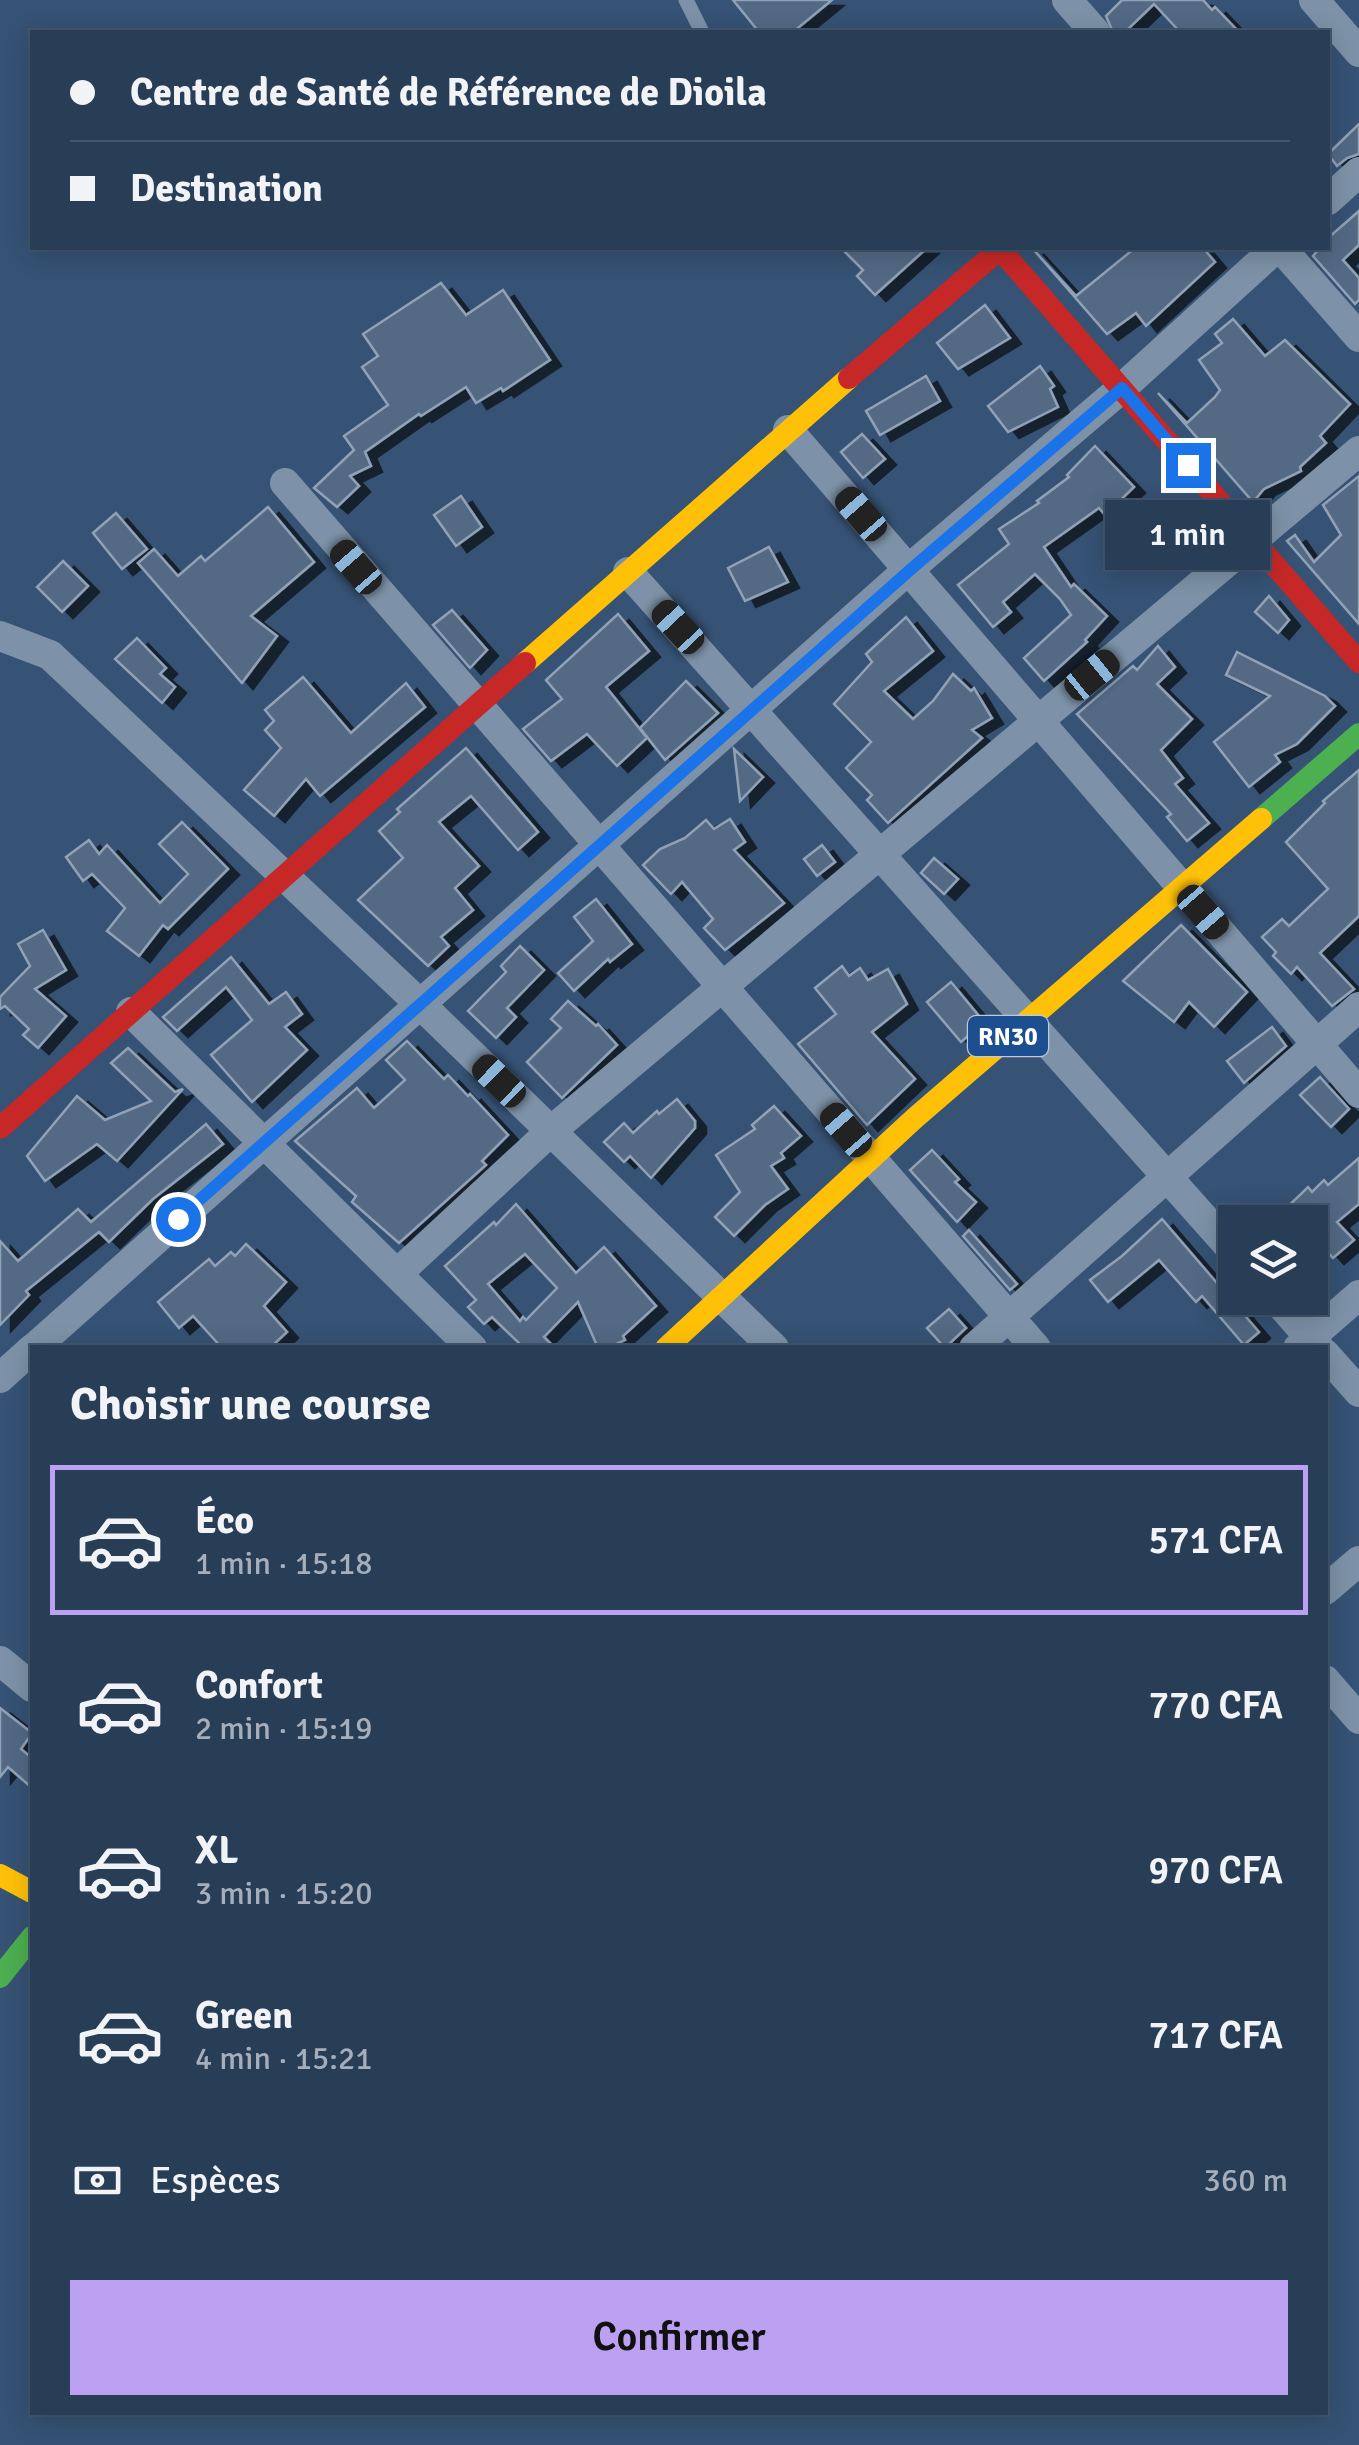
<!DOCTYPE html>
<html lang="fr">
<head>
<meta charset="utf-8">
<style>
	:root { --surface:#283e57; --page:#344961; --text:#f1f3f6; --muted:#a5aeba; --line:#44576d; --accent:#bca0f2 }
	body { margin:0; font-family:Signika,sans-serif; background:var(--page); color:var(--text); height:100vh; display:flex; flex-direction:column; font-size:38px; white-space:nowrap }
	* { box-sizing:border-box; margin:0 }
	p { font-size:32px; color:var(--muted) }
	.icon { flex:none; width:55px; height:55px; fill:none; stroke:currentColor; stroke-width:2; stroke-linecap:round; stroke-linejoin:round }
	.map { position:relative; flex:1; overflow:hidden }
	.sheet { position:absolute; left:30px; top:1345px; width:1298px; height:1070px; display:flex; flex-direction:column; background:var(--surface); border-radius:0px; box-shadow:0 5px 25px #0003,0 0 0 2px var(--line) }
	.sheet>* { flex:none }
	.guide { position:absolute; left:30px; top:30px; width:1300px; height:220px; border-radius:0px; box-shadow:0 5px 25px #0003,0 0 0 2px var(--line); display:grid; align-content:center; height:220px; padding:0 40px; background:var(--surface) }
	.controls { position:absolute; left:1218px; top:1205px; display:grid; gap:20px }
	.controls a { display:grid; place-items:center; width:110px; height:110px; border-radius:0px; background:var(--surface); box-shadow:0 5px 25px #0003,0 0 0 2px var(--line); font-size:50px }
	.end { position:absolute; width:45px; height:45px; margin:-22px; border:12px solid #1a73e8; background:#fff; box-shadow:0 0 0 5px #fff }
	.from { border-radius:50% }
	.bubble { position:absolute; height:70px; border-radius:0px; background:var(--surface); box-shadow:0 5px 25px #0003,0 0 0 2px var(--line); font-size:32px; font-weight:600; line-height:70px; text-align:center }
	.car { position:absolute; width:30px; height:60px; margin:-30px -15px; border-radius:12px; box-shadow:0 0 8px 2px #0007; background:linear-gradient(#222 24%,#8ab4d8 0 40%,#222 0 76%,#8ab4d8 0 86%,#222 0) }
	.guide b { display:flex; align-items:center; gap:35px; height:95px; font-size:38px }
	.guide b+b { border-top:2px solid var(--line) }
	.guide i { width:25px; height:25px; background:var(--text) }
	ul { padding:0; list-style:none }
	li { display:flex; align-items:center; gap:30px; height:150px; margin:0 20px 15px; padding:0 20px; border:5px solid transparent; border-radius:0px }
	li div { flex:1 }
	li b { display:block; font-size:38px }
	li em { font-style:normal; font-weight:600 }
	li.on { border-color:var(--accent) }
	li>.icon { width:90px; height:90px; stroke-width:1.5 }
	h2 { padding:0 40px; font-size:45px; line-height:120px }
	.pay { display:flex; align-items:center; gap:25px; height:110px; padding:0 40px; font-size:38px }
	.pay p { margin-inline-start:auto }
	.button { display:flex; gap:20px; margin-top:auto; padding:20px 40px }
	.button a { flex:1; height:115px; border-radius:0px; background:var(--accent); color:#111; font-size:40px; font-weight:600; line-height:115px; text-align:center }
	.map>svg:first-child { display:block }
	.building { fill:#526984; stroke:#92a2b6; stroke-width:2.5; fill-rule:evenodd; filter:url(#shadow) }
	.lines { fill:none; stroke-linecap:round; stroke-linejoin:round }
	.lane { stroke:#7d92a8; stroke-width:15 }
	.street { stroke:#7d92a8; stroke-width:30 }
	.fast { stroke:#4caf50; stroke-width:22 }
	.slow { stroke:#ffc107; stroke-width:22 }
	.jam { stroke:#c62828; stroke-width:22 }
	.route { stroke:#1a73e8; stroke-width:12 }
	.labels { text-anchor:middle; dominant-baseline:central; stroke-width:8; stroke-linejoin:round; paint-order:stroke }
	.shield { fill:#1b4f8f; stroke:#bbcadd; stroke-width:2.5 }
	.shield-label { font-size:25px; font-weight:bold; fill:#fff }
</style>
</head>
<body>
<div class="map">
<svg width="1359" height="2445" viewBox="0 0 1359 2445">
	<defs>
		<filter id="shadow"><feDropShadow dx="11" dy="6" stdDeviation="0" flood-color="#0009"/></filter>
	</defs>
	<rect width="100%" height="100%" fill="#365274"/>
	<g class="building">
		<polygon points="733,0 832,0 793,32 759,32"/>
		<polygon points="1122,0 1203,0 1212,10 1215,7 1239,32 1180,32 1154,4 1125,32 1113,32 1106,16"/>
		<polygon points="1359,124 1359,154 1347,158 1337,166 1328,154"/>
		<polygon points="1359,211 1359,245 1343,260 1359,278 1359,300 1355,304 1313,256 1320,248 1328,248 1328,238"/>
		<polygon points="841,248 927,248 875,295 857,276 863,270"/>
		<polygon points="1032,248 1076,296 1135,248 1203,248 1215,262 1146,326 1136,313 1107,334"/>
		<polygon points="441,283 466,315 503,290 550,360 503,391 501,388 476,403 466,387 421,416 419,414 365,452 371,466 350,476 359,486 337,507 314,488 354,450 344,436 388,405 362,367 378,356 363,334"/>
		<polygon points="985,305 1010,338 958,369 937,343"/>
		<polygon points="1233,319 1265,356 1285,340 1350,404 1320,436 1326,443 1300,467 1301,471 1264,489 1253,502 1158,393 1187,423 1215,397 1220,390 1199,360 1222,343 1215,334"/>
		<polygon points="1040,366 1054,386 1050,389 1058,407 1008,432 988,406"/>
		<polygon points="926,376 940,401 880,435 866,411"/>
		<polygon points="862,434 885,459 863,478 841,452"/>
		<polygon points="1095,446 1134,487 1105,515 1099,508 1044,547 1071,587 1074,584 1107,616 1085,640 1087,642 1044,681 1024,658 1071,615 1060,599 1035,574 1003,602 1011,612 993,627 958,585 1009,544 999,529 1039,503 1037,501 1069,477 1067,475"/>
		<polygon points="1359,476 1359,624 1287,541 1295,535 1314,562 1341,535 1323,505"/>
		<polygon points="461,496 482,527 456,546 434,515"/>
		<polygon points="268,507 314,562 251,616 277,636 242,683 138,563 154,549 178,576 201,556 205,561"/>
		<polygon points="116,513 147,549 122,569 93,533"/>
		<polygon points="769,547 788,582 745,601 728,568"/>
		<polygon points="63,561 88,586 62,612 37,587"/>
		<polygon points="1269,596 1289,620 1278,633 1255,612"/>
		<polygon points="452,610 487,650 470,668 433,625"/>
		<polygon points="618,614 649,651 606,687 647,738 617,766 587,734 551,761 523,729 562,699 546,680"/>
		<polygon points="906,617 933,651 884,691 913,719 933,701 953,674 971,691 974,688 992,718 972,730 982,738 888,823 867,800 872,795 846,768 871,742 834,704 872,662 866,654"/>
		<polygon points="137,638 166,668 160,674 175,687 162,703 115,659"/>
		<polygon points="1158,646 1175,667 1157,684 1192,719 1161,750 1183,778 1175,784 1209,823 1187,841 1167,817 1171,814 1077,714 1133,666 1137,670"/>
		<polygon points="1237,652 1325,696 1335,706 1297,744 1275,755 1280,762 1249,787 1214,742 1270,696 1226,675"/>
		<polygon points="303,677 351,733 406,683 425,707 320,796 306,779 274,816 244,790 281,748 265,730 274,721 265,710"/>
		<polygon points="686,681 718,713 665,760 640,728"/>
		<polygon points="466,748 538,832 518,850 471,796 439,822 479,866 455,888 473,910 441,937 449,946 428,966 358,900 403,858 379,831 400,812 397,809"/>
		<polygon points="734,749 763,777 740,801"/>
		<polygon points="1359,770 1359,916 1320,953 1354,989 1332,1006 1297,967 1291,974 1273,956 1276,952 1262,937 1282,919 1289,926 1328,889 1286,842 1325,803 1323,801"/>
		<polygon points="730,819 745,842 734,850 784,903 725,950 704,928 713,919 682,882 671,894 643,865 660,849 685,838 706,820 714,829"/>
		<polygon points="182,822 228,869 168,929 163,925 139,956 107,931 125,908 92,874 83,881 66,857 89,840 99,854 107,845 160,903 188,874 159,844"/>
		<polygon points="822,845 835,862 817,876 804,859"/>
		<polygon points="934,858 958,879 944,894 921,873"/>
		<polygon points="596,899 632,944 610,962 608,959 574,991 558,973 593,941 574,917"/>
		<polygon points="1181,925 1247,992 1214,1027 1189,1002 1174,1022 1123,981"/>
		<polygon points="43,930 66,970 35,989 66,1016 38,1048 23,1035 29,1029 5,1006 0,1009 0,997 30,966 18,944"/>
		<polygon points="520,946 544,970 507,1008 516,1017 496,1038 468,1011 506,972 501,966"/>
		<polygon points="231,957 269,1004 286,992 302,1014 285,1027 307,1050 252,1102 211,1055 252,1020 226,987 177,1031 163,1017"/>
		<polygon points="842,966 849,976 860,968 868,980 888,969 907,1004 872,1032 915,1079 867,1125 798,1044 836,1014 815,988"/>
		<polygon points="951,982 984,1022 961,1042 927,1002"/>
		<polygon points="568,1001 596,1026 598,1024 617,1045 562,1098 527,1062 561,1028 551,1019"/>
		<polygon points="1272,1027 1286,1046 1244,1083 1227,1061"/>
		<polygon points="407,1041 444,1079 448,1075 468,1096 470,1094 508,1135 482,1161 486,1165 399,1243 352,1202 356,1196 295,1141 357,1088 374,1108 405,1080 386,1060"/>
		<polygon points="128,1048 175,1092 183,1089 117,1161 97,1144 45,1181 27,1156 77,1096 105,1120 151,1101 111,1063"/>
		<polygon points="1320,1077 1349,1109 1331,1127 1300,1095"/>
		<polygon points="677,1099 695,1121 695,1128 651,1178 630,1156 624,1162 604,1142 624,1123 633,1133 657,1111 659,1114"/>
		<polygon points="774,1106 801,1136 781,1153 784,1158 771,1166 788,1189 765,1205 734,1236 715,1217 740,1192 716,1155 755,1129 752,1125"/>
		<polygon points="206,1124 223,1144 153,1199 109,1242 99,1232 26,1291 29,1295 0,1325 0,1241 18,1261 78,1209 91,1222"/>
		<polygon points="932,1150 959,1179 955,1182 976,1202 957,1222 910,1170"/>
		<polygon points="1359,1158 1359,1204 1337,1222 1354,1240 1333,1258 1310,1232 1310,1222 1272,1222 1308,1187 1312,1192 1324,1180 1328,1185"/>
		<path d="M516,1204L576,1273L604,1247L656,1306L623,1336L625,1340L608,1348H598L578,1302L544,1337L555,1348H524L492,1317L484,1324L468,1307L476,1300L445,1266L494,1222L496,1225ZM525,1254L557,1288L526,1320L523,1317L520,1321L488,1284Z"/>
		<polygon points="1162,1219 1259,1332 1244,1345 1202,1296 1196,1302 1159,1260 1108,1302 1090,1280 1122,1256"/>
		<polygon points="969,1230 1017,1284 1010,1290 963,1236"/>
		<polygon points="246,1244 286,1282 264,1306 287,1332 270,1348 222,1348 193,1316 179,1328 158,1302 209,1259 215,1266 231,1252 235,1256"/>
		<polygon points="949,1309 966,1328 945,1348 927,1328"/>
		<polygon points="0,1708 32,1733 21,1749 32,1758 32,1788 8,1767 0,1777"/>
	</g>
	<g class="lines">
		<polyline class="lane" points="686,0 702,32"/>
		<g class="street">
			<polyline points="1067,0 1095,32"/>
			<polyline points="1314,0 1359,52"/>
			<polyline points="1328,200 1359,172"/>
			<polyline points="1281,248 1359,337"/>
			<polyline points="788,430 1359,1093"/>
			<polyline points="285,483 1036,1348"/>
			<polyline points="628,572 1235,1253"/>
			<polyline points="0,636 50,655 420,1004 774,1348"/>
			<polyline points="131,1012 472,1348"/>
			<polyline points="398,1273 551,1131 1359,451"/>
			<polyline points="1275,1298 1319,1348"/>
			<polyline points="34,1348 909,569 1122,388 1276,248"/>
			<polyline points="974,1348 1359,1007"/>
			<polyline points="1298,1348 1359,1295"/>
			<polyline points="1325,1354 1359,1392"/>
			<polyline points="0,1378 32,1349"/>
			<polyline points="1325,1590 1359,1561"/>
			<polyline points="0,1661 32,1687"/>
			<polyline points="1325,1680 1359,1719"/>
		</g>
		<g class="fast">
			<polyline points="1261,819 1359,734"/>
			<polyline points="0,1977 32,1937"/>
		</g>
		<g class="slow">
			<polyline points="525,663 849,378"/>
			<polyline points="666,1348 915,1118 1261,819"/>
			<polyline points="0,1875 32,1892"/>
		</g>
		<g class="jam">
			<polyline points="849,378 1000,249 1359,662"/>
			<polyline points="0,1128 525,663"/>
		</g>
	</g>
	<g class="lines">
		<polyline class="route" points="178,1219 910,570 1122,388 1188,465"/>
	</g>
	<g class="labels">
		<rect class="shield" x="968" y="1016" width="80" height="40" rx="8"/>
		<g class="shield-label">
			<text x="1008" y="1036">RN30</text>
		</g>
	</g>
</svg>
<div class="controls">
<a><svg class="icon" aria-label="layers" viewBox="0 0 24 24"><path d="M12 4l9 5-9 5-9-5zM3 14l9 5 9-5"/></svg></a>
</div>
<i class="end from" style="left:178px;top:1219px"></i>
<i class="end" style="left:1188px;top:465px"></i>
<div class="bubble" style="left:1105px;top:500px;width:165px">1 min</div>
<i class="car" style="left:861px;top:514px;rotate:319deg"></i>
<i class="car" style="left:356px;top:567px;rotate:319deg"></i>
<i class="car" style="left:678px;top:627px;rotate:317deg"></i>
<i class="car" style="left:1092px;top:675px;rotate:51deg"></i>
<i class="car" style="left:1203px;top:912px;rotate:139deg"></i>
<i class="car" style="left:499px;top:1081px;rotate:314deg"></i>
<i class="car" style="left:846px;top:1130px;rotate:319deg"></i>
<div class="guide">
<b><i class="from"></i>Centre de Santé de Référence de Dioila</b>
<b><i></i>Destination</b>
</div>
<section class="sheet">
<h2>Choisir une course</h2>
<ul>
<li class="on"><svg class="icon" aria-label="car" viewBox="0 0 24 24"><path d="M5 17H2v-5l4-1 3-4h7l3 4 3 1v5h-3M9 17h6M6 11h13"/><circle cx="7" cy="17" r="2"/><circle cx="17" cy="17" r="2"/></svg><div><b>Éco</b><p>1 min · 15:18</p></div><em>571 CFA</em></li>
<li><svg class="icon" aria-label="car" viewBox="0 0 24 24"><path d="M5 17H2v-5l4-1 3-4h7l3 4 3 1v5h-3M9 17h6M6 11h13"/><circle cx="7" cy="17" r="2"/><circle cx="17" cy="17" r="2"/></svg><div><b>Confort</b><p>2 min · 15:19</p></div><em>770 CFA</em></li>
<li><svg class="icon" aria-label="car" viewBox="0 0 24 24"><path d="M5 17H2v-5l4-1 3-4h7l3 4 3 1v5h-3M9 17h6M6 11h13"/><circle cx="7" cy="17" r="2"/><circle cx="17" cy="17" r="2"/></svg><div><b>XL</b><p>3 min · 15:20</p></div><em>970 CFA</em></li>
<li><svg class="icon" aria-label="car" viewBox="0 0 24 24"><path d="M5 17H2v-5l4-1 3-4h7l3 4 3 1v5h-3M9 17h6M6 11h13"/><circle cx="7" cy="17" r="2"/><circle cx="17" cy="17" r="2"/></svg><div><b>Green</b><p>4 min · 15:21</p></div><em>717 CFA</em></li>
</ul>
<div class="pay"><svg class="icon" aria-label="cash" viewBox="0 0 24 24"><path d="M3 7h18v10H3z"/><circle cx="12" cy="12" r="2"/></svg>Espèces<p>360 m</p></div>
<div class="button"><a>Confirmer</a></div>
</section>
</div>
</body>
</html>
